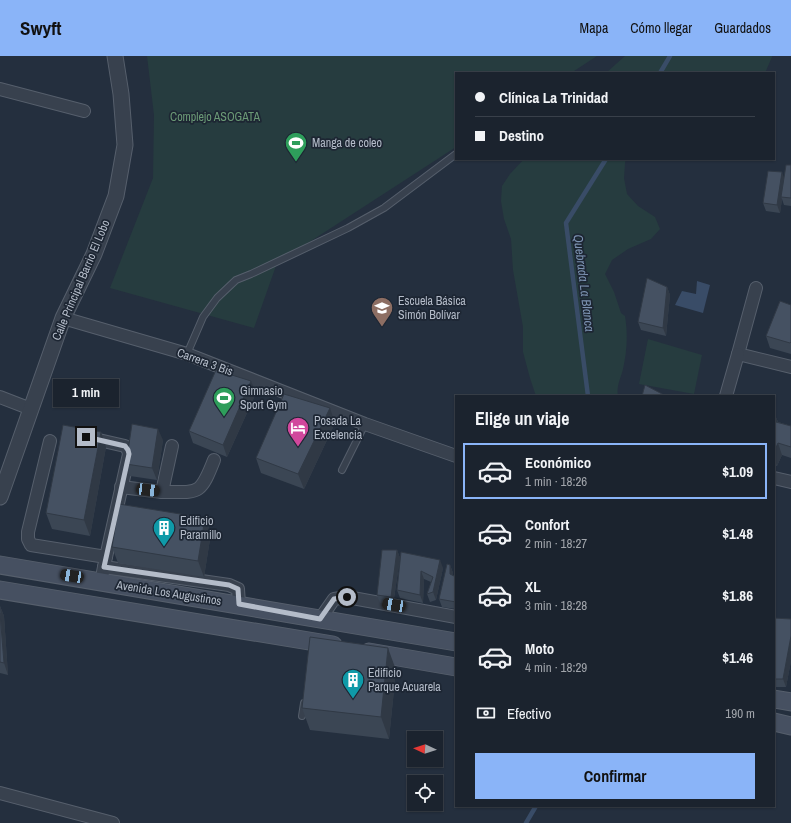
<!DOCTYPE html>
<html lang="es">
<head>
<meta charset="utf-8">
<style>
	:root { --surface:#1b232e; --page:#242b36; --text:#f1f3f6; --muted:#a0a4aa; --line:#39404a; --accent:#8ab4f8 }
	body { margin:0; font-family:"Archivo Narrow",sans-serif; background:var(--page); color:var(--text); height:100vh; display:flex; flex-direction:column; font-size:15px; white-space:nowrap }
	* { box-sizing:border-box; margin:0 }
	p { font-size:13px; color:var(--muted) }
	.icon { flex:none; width:22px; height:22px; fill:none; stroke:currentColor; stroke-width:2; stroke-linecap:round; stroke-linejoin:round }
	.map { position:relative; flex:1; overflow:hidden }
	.side { position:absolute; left:455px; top:339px; width:320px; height:412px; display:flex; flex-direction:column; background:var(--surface); border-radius:0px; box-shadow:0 1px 3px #0004,0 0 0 1px var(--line) }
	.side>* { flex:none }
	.guide { position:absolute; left:455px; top:16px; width:320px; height:88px; border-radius:0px; box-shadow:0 1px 3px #0004,0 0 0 1px var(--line); display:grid; align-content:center; height:88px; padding:0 20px; background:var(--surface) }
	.needle { width:26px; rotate:274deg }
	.tools { position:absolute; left:407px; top:675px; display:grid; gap:8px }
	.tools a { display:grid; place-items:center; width:36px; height:36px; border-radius:0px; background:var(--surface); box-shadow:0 1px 3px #0004,0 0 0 1px var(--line); font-size:20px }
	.end { position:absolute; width:18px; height:18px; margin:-9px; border:5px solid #b4bcc9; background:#111; box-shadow:0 0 0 2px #111 }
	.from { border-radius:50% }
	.bubble { position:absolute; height:28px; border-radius:0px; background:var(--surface); box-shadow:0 1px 3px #0004,0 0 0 1px var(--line); font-size:13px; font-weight:700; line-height:28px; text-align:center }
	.car { position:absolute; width:12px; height:24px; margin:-12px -6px; border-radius:5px; box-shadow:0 0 3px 1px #0007; background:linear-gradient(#222 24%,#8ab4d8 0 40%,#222 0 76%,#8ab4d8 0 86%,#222 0) }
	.guide b { display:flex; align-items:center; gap:14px; height:38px; font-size:15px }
	.guide b+b { border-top:1px solid var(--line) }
	.guide i { width:10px; height:10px; background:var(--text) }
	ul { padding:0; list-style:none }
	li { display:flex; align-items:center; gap:12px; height:56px; margin:0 8px 6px; padding:0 12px; border:2px solid transparent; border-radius:0px }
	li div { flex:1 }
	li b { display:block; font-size:15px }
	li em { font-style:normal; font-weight:700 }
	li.current { border-color:var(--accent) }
	li>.icon { width:36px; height:36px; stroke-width:1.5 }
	h2 { padding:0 20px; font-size:18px; line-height:48px }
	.pay { display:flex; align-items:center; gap:10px; height:44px; padding:0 20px; font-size:15px }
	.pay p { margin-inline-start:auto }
	.cta { display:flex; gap:8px; margin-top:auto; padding:8px 20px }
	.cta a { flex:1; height:46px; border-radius:0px; background:var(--accent); color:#111; font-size:16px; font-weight:700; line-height:46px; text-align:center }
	header { display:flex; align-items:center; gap:24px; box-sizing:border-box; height:56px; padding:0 20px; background:var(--accent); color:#111 }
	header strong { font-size:19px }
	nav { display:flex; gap:22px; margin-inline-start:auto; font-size:14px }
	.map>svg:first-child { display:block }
	.green { fill:#263c3f }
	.water { fill:#394c67 }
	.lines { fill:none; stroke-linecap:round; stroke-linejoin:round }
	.stream { stroke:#394c67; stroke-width:4.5 }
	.service-casing { stroke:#565f6c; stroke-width:8 }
	.minor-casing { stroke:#565f6c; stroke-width:14 }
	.tertiary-casing { stroke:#565f6c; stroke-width:17 }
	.secondary-casing { stroke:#565f6c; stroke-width:19 }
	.service { stroke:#38414e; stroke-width:6 }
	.minor { stroke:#38414e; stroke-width:12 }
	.tertiary { stroke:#38414e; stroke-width:15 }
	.secondary { stroke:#465061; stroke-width:17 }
	.wall { fill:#3b4654 }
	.shaded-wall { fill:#303945 }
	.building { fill:#455162; stroke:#303945 }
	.route { stroke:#b4bcc9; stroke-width:5 }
	.labels { text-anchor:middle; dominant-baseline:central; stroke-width:3.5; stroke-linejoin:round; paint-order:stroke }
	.park-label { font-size:12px; fill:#6b9a76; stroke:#1d2633 }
	.poi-label { font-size:12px; fill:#b4bcc9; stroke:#1d2633; text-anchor:start }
	.street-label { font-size:12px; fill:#b4bcc9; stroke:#1d2633 }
	.water-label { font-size:13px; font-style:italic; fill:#7c92b1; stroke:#1d2633 }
</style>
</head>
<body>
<header>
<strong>Swyft</strong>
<nav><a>Mapa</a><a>Cómo llegar</a><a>Guardados</a></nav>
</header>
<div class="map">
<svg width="791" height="767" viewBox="0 0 791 767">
	<rect width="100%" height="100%" fill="#242f3e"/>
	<g class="green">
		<polygon points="147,0 597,0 571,17 456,17 456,91 277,207 254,272 110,232 153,122 154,59"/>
		<polygon points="625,0 772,0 772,1 765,17 606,17"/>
		<path d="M524,103H626L625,107L624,122L627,138L638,150L655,161L660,173L651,183L628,193L612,204L605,218L614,236L621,257L625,260C628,278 627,295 623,313C621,322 616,330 618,340H536L530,322L523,296V271L513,214L511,183L504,163L501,145L502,130L510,118Z"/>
		<polygon points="648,283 702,299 694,338 639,328"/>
	</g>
	<polygon class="water" points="697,225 710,229 703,257 675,249 682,235 696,238"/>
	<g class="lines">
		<g class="stream">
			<polyline points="660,17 670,0"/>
			<polyline points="588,340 566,167 606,103"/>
			<polyline points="526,767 536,750"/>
		</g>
		<g class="service-casing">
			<g id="service">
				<polyline points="187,298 203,261 217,242 236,224 251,218 348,172 384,152 456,98"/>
				<polyline points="342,414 365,368"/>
				<polyline points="302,660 304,647"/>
			</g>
		</g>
		<g class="minor-casing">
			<g id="minor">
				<polyline points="0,33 84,55"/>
				<polyline points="756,232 738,298 791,311"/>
				<polyline points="63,262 187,298 365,368 456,400"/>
				<polyline points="726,340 738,298"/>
				<polyline points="0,341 31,353"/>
				<polyline points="90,382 125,390 128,394 129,398 106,501"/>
				<polyline points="50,385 28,476 28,483 31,489 106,501 101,526"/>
				<polyline points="774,422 791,426"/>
				<polyline points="121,431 162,436 172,390"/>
				<path d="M162,436C199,436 200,440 214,404"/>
				<polyline points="104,511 229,529 238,533 239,548"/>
				<polyline points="320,563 334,543 347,541 456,561"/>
				<polyline points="0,737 113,767"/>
			</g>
		</g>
		<g class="tertiary-casing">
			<polyline id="tertiary" points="0,441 63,262 94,198 116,140 125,89 121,38 115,0"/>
		</g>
		<g class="secondary-casing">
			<g id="secondary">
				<polyline points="0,509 456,586"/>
				<polyline points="0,534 333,589"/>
				<polyline points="369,596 456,611"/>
				<polyline points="774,643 791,646"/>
				<polyline points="774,666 791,670"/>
			</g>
		</g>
		<use href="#service" class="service"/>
		<use href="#minor" class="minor"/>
		<use href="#tertiary" class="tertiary"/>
		<use href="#secondary" class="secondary"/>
	</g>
	<g class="wall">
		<polygon points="791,109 791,150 784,149 782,143 780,157 766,155 763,147 784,121"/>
		<polygon points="667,231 670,239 666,280 641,274 638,266"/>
		<polygon points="791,249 791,298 770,292 766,280"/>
		<polygon points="256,337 227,401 193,387 189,375"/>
		<polygon points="774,359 775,359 778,366 791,370 791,402 782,399 777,410 774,409"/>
		<polygon points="335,367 304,433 261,417 256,402"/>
		<polygon points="101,376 106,391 90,480 52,473 46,457"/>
		<polygon points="163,384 157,424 130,420 126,408"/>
		<polygon points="205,462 211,477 204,521 118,507 112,491"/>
		<polygon points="397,494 400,502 393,549 380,547 377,539"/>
		<polygon points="401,496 443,512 436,544 430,546 427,538 431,526 424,523 423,547 400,542 397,534"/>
		<polygon points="450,509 453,517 453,519 456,521 456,553 442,551 439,543"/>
		<polygon points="0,550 4,560 8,619 0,617"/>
		<polygon points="774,562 791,563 791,605 786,631 774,631"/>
		<polygon points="396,614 389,683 310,674 302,652"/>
	</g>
	<g class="shaded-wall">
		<polygon points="782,116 785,124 781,141 782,143 780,157 777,149"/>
		<polygon points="667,231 670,239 666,280 663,272"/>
		<polygon points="251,325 256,337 227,401 223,389"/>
		<polygon points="330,352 335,367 304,433 298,418"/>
		<polygon points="775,359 780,371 776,366"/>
		<polygon points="158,373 163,384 157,424 152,412"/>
		<polygon points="101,376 106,391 90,480 84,464"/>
		<polygon points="778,387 782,399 777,410 774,402 774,396"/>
		<polygon points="205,462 211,477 204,521 198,505"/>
		<polygon points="397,494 400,502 393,549 391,541"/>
		<polygon points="440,504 443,512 436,544 433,536"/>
		<polygon points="450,509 453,517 453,526 450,518"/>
		<polygon points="421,515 424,523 423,547 420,539"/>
		<polygon points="0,550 4,560 8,619 4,607"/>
		<polygon points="791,580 791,605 786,631 783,623"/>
		<polygon points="388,592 396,614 389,683 381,661"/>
	</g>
	<g class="building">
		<polygon points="786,109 791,109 791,142 781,141"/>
		<polygon points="768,115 782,116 777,149 763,147"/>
		<polygon points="647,222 667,231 663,272 638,266"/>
		<polygon points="780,245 791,249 791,286 790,287 766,280"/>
		<polygon points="216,314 251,325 223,389 189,375"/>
		<polygon points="645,329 666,340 642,340"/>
		<polygon points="284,338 330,352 298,418 256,402"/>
		<polygon points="774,359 775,359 776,366 791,370 791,391 778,387 774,396"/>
		<polygon points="132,368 158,373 152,412 126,408"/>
		<polygon points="63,369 101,376 84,464 46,457"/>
		<polygon points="119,448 205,462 198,505 112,491"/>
		<polygon points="382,494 397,494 391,541 377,539"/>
		<polygon points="401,496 440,504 433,536 427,538 433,521 421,515 420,539 397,534"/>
		<polygon points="447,508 450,509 450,518 456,521 456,546 439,543"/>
		<polygon points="0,557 4,607 0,606"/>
		<polygon points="774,562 791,563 791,580 783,623 774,623"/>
		<polygon points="310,581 388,592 381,661 302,652"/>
	</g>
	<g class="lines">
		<polyline class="route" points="86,381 125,390 128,394 129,398 104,511 229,529 238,533 239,548 320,563 334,543 347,541"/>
	</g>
	<defs>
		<g id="stadium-pin" transform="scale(1.15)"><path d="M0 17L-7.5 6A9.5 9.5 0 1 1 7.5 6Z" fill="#2e9e5b" stroke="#1d2633"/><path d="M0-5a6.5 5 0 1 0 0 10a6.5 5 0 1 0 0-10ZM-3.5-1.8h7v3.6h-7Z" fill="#fff"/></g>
		<g id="school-pin" transform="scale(1.15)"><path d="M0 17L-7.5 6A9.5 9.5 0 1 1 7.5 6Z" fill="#8d6e63" stroke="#1d2633"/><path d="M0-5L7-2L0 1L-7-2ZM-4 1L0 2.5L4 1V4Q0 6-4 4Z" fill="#fff"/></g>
		<g id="hotel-pin" transform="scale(1.15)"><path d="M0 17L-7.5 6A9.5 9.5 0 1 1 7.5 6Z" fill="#d1479c" stroke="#1d2633"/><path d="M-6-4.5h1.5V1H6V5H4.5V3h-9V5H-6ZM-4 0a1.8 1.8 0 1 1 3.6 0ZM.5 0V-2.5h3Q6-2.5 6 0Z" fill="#fff"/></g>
		<g id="building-pin" transform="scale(1.15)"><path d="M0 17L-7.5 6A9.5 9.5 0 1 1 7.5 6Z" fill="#0f9aa8" stroke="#1d2633"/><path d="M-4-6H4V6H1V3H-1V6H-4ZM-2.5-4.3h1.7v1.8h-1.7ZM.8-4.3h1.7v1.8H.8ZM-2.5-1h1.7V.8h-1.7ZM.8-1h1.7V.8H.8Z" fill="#fff"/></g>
	</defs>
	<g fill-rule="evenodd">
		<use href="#stadium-pin" x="296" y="87"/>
		<use href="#school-pin" x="382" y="252"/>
		<use href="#stadium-pin" x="224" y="342"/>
		<use href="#hotel-pin" x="298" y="372"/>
		<use href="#building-pin" x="164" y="472"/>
		<use href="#building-pin" x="353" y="624"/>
	</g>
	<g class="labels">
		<g class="park-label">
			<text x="215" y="61">Complejo ASOGATA</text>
		</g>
		<g class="poi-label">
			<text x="312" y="87">Manga de coleo</text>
			<text x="398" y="245">Escuela Básica<tspan x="398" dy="14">Simón Bolívar</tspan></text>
			<text x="240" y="335">Gimnasio<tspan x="240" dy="14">Sport Gym</tspan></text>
			<text x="314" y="365">Posada La<tspan x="314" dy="14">Excelencia</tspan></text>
			<text x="180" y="465">Edificio<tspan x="180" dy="14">Paramillo</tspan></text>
			<text x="368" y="617">Edificio<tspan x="368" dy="14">Parque Acuarela</tspan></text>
		</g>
		<g class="street-label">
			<text transform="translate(81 224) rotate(-67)">Calle Principal Barrio El Lobo</text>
			<text transform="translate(205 306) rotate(20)">Carrera 3 Bis</text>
			<text transform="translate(169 537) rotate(9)">Avenida Los Augustinos</text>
		</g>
		<g class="water-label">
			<text transform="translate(584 227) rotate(83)">Quebrada La Blanca</text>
		</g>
	</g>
</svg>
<div class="tools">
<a><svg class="needle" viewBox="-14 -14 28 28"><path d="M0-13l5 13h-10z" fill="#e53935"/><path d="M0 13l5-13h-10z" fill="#a0a4aa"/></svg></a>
<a><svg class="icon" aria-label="locate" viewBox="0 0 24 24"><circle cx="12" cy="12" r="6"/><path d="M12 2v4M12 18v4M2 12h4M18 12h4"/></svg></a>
</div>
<i class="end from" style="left:347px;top:541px"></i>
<i class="end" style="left:86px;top:381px"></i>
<div class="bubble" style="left:53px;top:323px;width:66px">1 min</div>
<i class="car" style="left:148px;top:434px;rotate:97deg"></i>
<i class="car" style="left:72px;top:520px;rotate:279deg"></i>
<i class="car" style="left:394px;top:549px;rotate:280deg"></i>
<div class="guide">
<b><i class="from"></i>Clínica La Trinidad</b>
<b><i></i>Destino</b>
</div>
<section class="side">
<h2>Elige un viaje</h2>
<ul>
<li class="current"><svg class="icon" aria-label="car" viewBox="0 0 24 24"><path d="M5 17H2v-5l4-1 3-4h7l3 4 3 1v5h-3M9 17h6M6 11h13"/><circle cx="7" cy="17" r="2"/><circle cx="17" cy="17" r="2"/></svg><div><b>Económico</b><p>1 min · 18:26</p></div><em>$1.09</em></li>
<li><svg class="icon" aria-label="car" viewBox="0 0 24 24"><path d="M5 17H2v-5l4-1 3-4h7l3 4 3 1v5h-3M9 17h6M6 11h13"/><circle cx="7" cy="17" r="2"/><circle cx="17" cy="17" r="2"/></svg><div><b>Confort</b><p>2 min · 18:27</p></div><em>$1.48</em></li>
<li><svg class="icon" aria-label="car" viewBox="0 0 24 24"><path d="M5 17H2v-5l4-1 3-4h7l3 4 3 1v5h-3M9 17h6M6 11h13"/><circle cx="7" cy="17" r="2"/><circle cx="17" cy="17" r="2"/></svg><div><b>XL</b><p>3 min · 18:28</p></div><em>$1.86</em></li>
<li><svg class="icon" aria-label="car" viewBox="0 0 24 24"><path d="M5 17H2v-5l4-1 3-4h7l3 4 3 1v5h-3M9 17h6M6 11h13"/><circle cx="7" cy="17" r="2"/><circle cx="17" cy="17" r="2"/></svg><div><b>Moto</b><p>4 min · 18:29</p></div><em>$1.46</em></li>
</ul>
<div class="pay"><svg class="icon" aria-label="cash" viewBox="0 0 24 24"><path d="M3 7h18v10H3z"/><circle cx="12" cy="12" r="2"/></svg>Efectivo<p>190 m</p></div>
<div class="cta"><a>Confirmar</a></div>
</section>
</div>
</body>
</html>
